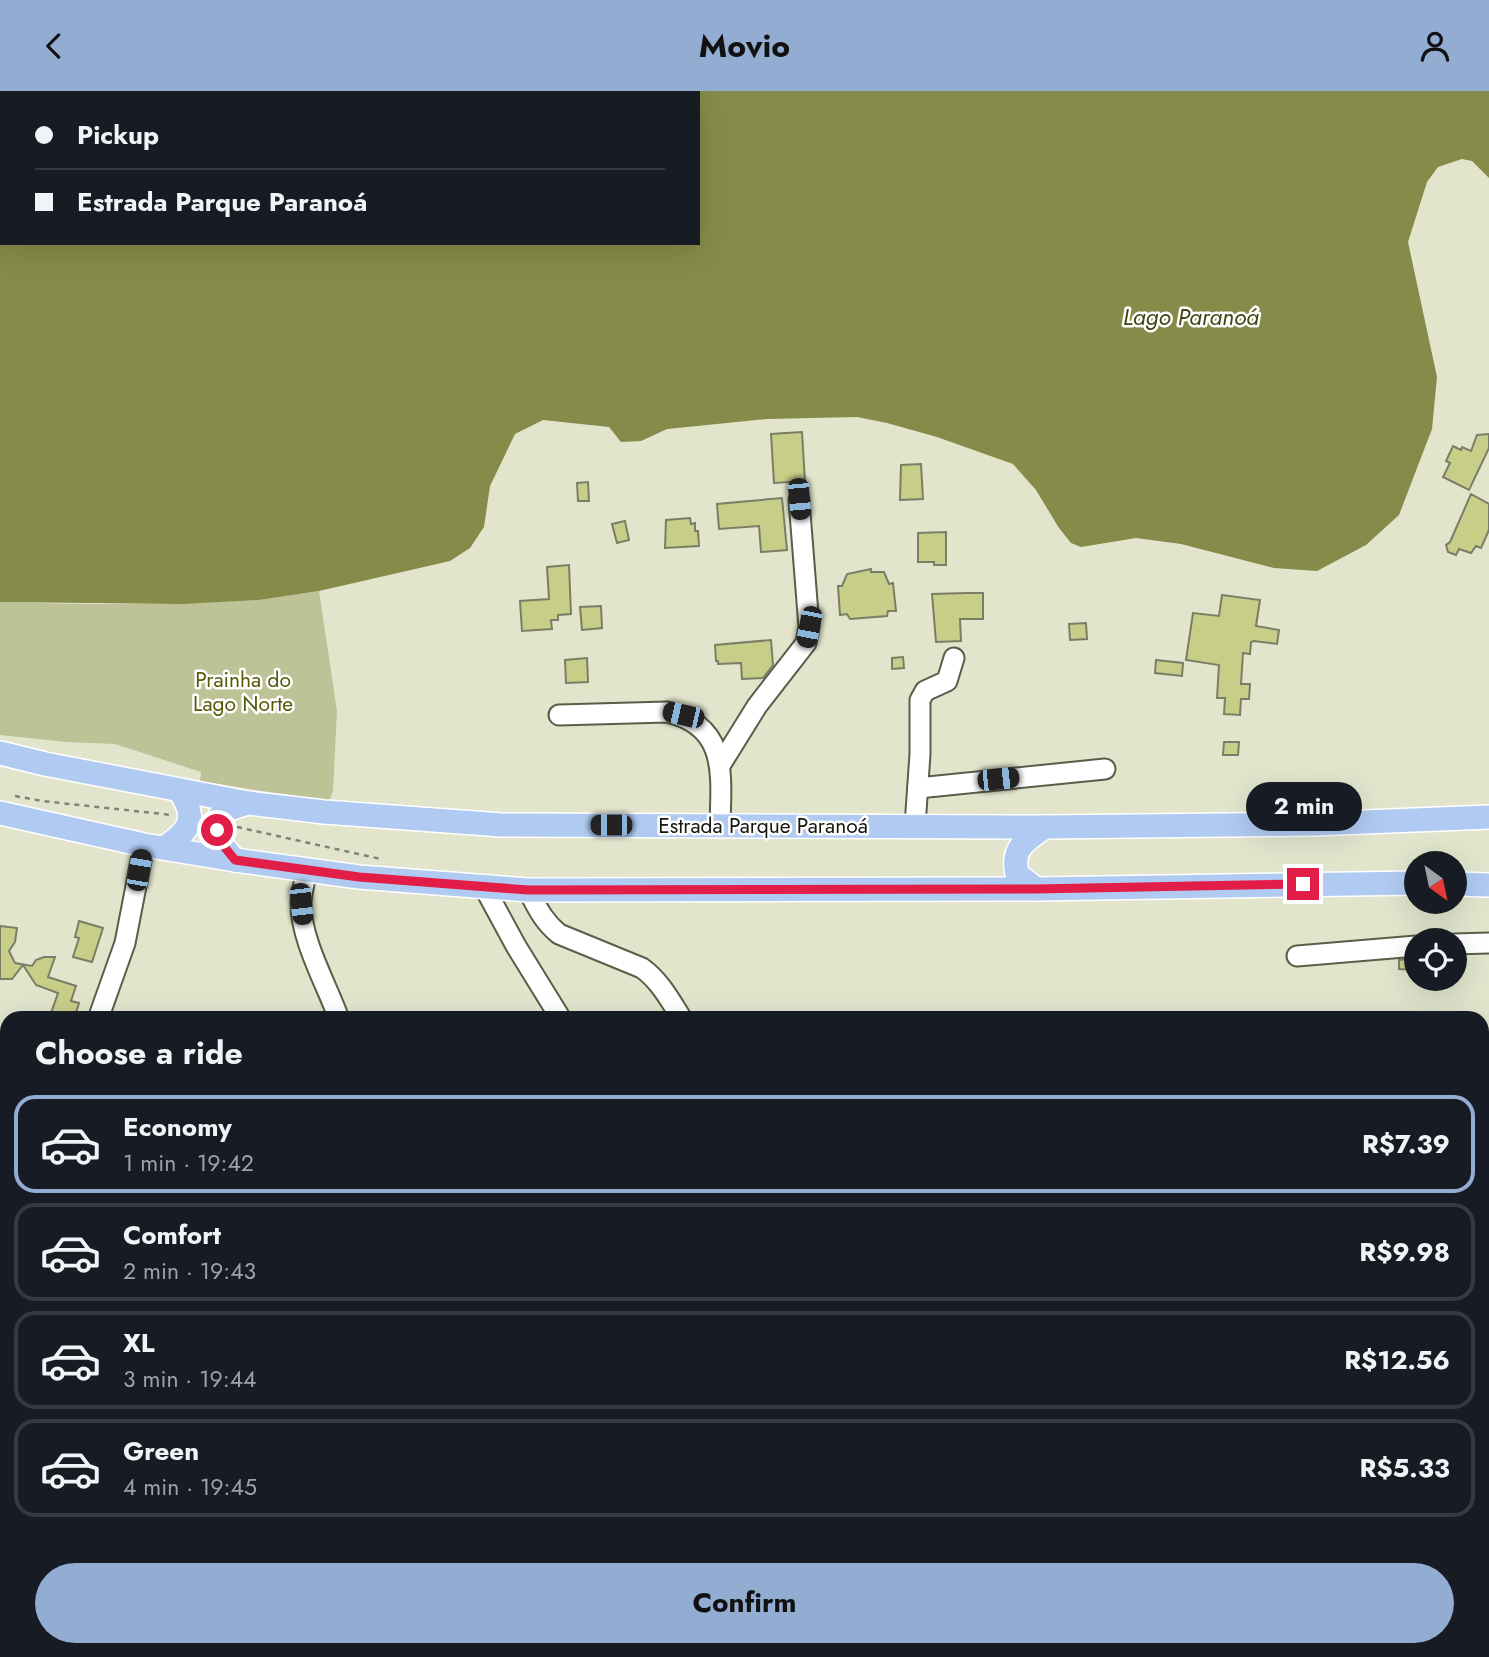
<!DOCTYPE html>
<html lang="en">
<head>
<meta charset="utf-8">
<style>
	:root { --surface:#171b24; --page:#242831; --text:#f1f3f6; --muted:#9ea1a6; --line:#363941; --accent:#92acd2 }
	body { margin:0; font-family:Jost,sans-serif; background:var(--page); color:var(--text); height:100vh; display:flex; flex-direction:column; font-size:26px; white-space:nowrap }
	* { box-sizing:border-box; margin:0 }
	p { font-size:23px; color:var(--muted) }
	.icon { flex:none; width:38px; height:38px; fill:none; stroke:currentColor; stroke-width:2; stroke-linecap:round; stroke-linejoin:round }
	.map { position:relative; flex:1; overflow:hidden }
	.side { position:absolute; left:0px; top:920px; width:1489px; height:646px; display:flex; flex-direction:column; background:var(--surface); border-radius:21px 21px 0 0; box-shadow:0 7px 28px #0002 }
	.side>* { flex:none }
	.top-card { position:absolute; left:0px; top:0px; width:700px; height:154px; box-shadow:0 7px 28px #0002; display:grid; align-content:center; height:154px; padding:0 35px; background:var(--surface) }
	.needle { width:46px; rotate:147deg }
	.controls { position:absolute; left:1404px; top:760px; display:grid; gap:14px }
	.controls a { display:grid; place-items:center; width:63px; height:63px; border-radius:50%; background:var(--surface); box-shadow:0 7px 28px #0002; font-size:35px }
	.end { position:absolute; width:32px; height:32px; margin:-16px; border:9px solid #e11d48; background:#fff; box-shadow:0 0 0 4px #fff }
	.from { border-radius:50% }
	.bubble { position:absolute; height:49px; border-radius:24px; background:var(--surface); box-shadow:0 7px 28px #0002; font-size:23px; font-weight:700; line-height:49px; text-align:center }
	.car { position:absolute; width:21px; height:42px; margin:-21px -10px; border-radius:9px; box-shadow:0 0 5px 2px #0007; background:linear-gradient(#222 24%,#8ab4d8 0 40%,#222 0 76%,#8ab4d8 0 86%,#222 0) }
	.top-card b { display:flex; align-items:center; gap:24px; height:66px; font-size:26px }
	.top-card b+b { border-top:2px solid var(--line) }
	.top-card i { width:18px; height:18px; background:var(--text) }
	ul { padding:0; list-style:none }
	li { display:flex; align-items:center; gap:21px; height:98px; margin:0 14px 10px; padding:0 21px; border:4px solid var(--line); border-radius:21px }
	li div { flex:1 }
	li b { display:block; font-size:26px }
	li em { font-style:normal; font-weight:700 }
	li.active { border-color:var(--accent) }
	li>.icon { width:63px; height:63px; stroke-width:1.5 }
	h2 { padding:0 35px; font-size:32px; line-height:84px }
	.cta { display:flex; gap:14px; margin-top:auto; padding:14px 35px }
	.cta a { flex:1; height:80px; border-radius:42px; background:var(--accent); color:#111; font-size:28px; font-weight:700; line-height:80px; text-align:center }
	header { display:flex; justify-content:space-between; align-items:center; height:91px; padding:0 35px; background:var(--accent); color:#111; font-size:32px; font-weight:700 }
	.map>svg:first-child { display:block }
	.green { fill:#bdc297 }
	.water { fill:#858b48; fill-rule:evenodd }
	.building { fill:#c7ce88; stroke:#7b7e67; stroke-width:2 }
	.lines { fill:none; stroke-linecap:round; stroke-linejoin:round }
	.minor-casing { stroke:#5a5d47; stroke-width:23 }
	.major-casing { stroke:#fff; stroke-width:26 }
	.path { stroke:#818372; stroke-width:2.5; stroke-dasharray:5 5; stroke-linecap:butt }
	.minor { stroke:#fff; stroke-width:19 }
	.major { stroke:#b0caf1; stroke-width:23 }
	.route { stroke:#e11d48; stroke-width:9 }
	.labels { text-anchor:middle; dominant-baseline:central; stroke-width:5; stroke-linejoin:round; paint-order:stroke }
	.park-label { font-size:21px; fill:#565a07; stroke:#fff }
	.street-label { font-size:21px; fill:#15160d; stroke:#fff }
	.water-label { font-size:23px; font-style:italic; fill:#424511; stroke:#fff }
</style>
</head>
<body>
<header><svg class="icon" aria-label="back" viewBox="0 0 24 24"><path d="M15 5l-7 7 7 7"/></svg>Movio<svg class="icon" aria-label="person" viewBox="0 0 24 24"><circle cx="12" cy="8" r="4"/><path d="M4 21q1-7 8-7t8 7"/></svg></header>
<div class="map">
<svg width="1489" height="1566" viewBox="0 0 1489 1566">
	<rect width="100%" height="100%" fill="#e2e5cc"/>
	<g class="green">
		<path d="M319,500L337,620L333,700L329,711L200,690L201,681L115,653L66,651L0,644V511C107,514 212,516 319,500Z"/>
		<polygon points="459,1559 677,1559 716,1566 452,1566"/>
	</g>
	<path class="water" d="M0,0H1489V87L1472,70L1462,68L1438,76L1427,91L1408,151L1437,286L1432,338L1399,424L1366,454L1317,480L1274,477L1181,453L1136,447L1081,456L1071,452L1059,437L1036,399L1013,373L937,346L887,332L857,326L767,328L667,338L641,350L621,351L609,336L543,329L515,343L490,395L484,436L470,457L450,470L319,500L258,509L182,513L0,511ZM2,2H698V152H2Z"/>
	<g class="building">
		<polygon points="802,341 805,390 774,392 771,343"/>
		<polygon points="1489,343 1489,357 1469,399 1443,386 1450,372 1446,370 1453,355 1461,359 1462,356 1471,360 1477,344"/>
		<polygon points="921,373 923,408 900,409 901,374"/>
		<polygon points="588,391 589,410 578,410 577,392"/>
		<polygon points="1471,403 1489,413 1489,439 1481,457 1476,455 1471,462 1459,458 1456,464 1448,461 1446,454 1450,451"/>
		<polygon points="782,407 787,459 761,461 759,435 719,438 717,413"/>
		<polygon points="690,427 691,433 695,432 695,440 698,440 699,455 665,457 666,429"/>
		<polygon points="625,430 629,449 617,452 612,433"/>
		<polygon points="946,441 946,474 934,474 934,471 918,471 918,442"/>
		<polygon points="569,474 571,523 558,524 558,529 551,529 552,538 522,540 520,510 549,508 547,476"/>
		<polygon points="871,478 871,481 884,481 889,493 893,492 896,520 888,520 887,525 850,528 847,523 840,524 838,495 842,495 847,483"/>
		<polygon points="967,502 983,502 983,528 960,528 961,550 936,551 932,503"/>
		<polygon points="1222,504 1260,509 1256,535 1279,539 1277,553 1254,550 1251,551 1250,563 1243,562 1241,593 1250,593 1249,608 1241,608 1240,624 1224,623 1225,607 1217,607 1219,574 1186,569 1193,522 1219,525"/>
		<polygon points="601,515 602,537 582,539 580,516"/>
		<polygon points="1086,532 1087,548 1070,549 1069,533"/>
		<polygon points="771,549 773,574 763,587 742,588 741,572 718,573 718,570 716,570 715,554"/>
		<polygon points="903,566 904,577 892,578 892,567"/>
		<polygon points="587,567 588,591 566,592 565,569"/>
		<polygon points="1156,569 1183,572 1182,585 1155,582"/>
		<polygon points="1224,651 1239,651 1238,664 1223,664"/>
		<polygon points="79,830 103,837 92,871 73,866 79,847 75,846"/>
		<polygon points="0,835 17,837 15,851 9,860 15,872 32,875 36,869 44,866 55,866 48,886 76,895 71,910 79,912 74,928 49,928 58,902 36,894 23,874 12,888 0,888"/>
		<polygon points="1416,867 1416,879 1399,878 1399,869"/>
	</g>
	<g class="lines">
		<g class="minor-casing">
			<g id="minor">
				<path d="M559,624L667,621C729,635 721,685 720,735"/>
				<polyline points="721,673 757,615 806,552 809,536 799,409"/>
				<polyline points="918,697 1105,678"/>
				<polyline points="915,735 920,663 920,609 925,600 947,590 954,567"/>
				<path d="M307,778C305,789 302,800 301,811C300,848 327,894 339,928"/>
				<polyline points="484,796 516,855 561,928"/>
				<path d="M528,799C537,816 543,830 559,843L642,877C660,890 670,909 682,928"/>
				<polyline points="1454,853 1489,852"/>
				<polyline points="1297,865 1416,855"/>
				<polyline points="98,928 125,852 144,754"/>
				<polyline points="0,1120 7,1107"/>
				<polyline points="1482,1280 1489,1275"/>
				<polyline points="1482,1295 1489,1298"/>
				<polyline points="0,1459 7,1454"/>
				<polyline points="921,1559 943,1566"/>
				<polyline points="1124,1559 1125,1566"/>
				<polyline points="444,1566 451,1559"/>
			</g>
		</g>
		<g class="major-casing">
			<g id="major">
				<polyline points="0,662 45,673 248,712 324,721 502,734 1045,736 1315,733 1489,726"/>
				<polyline points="0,722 144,754 235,769 359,786 528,799 1036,798 1416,792"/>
				<path d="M164,757C190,739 198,729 180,700"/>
				<path d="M235,769C223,757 205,733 226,720C233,716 241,714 248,712"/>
				<polyline points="1454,793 1489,794"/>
				<path d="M1036,798L1017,783C1011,757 1026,749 1045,736"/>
			</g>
		</g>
		<g class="path">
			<polyline points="15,705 42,710 172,724"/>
			<polyline points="237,736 381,768"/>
		</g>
		<use href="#minor" class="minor"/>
		<use href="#major" class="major"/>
	</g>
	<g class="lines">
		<polyline class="route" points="217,739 218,748 235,769 359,786 528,799 1035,798 1303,793"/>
	</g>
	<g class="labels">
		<g class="park-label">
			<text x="243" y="589">Prainha do<tspan x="243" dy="24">Lago Norte</tspan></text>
		</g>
		<g class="street-label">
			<text x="763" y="735">Estrada Parque Paranoá</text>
		</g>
		<g class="water-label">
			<text x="1191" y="226">Lago Paranoá</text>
		</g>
	</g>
</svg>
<div class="controls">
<a><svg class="needle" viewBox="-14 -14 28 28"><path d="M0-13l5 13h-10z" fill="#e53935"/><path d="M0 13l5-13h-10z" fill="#9ea1a6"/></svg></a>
<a><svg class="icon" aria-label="locate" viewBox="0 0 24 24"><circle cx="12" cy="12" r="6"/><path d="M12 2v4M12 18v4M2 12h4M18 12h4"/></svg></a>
</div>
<i class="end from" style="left:217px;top:739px"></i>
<i class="end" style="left:1303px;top:793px"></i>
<div class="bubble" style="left:1246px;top:691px;width:116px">2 min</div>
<i class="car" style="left:799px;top:408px;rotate:175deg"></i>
<i class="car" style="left:809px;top:536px;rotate:191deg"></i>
<i class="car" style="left:683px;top:624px;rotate:283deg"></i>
<i class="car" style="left:998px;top:688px;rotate:84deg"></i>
<i class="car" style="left:611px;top:734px;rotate:270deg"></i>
<i class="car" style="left:139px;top:779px;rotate:10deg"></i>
<i class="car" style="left:301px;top:813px;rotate:174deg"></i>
<div class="top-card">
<b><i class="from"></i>Pickup</b>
<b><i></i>Estrada Parque Paranoá</b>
</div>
<section class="side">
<h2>Choose a ride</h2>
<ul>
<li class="active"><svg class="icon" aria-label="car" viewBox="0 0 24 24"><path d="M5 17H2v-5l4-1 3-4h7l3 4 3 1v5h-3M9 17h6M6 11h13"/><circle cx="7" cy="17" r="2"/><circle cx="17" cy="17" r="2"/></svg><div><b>Economy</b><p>1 min · 19:42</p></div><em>R$7.39</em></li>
<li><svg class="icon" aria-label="car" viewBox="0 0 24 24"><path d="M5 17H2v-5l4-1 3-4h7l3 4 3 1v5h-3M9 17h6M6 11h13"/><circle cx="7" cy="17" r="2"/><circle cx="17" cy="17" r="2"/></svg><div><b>Comfort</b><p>2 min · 19:43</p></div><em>R$9.98</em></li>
<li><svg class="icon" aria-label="car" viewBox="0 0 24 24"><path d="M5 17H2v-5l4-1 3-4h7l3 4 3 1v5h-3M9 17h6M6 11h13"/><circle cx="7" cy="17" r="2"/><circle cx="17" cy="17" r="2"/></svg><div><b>XL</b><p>3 min · 19:44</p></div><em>R$12.56</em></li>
<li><svg class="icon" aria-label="car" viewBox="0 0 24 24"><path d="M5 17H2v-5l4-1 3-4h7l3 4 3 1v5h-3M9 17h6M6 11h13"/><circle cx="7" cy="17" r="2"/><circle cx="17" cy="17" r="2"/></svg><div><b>Green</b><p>4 min · 19:45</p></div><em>R$5.33</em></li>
</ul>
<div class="cta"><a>Confirm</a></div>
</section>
</div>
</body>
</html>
